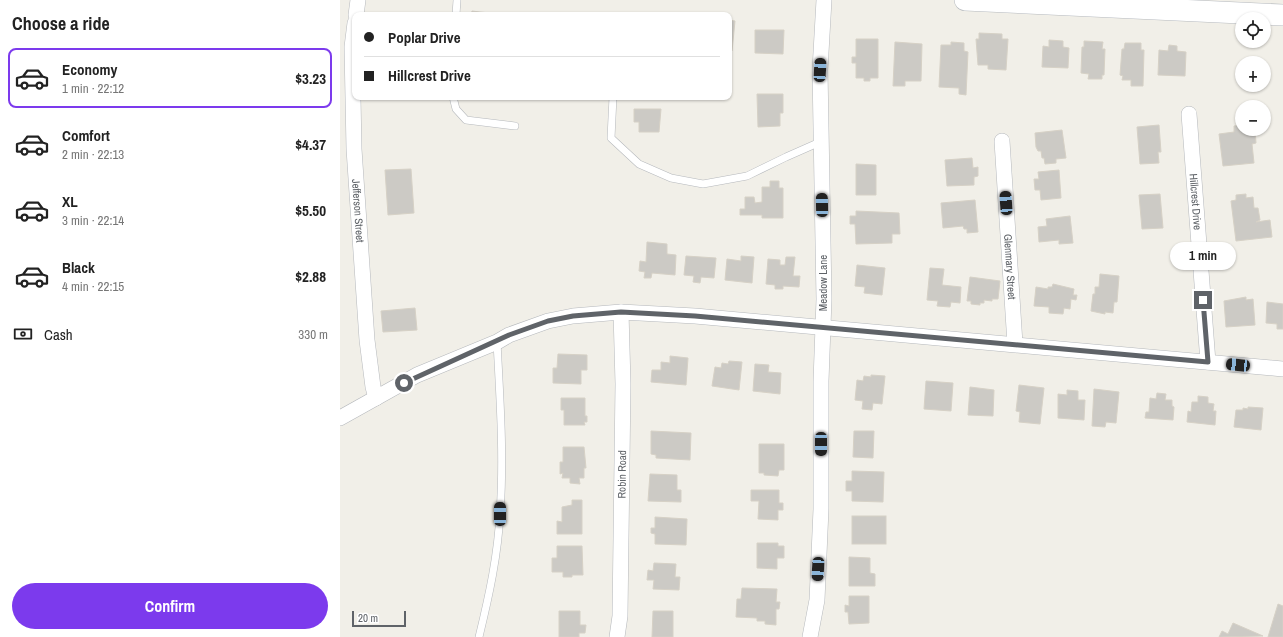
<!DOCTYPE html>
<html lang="en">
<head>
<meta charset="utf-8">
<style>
	:root { --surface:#fff; --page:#f2f2f2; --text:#222; --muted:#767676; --line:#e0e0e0; --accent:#7c3aed }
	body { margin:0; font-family:"Archivo Narrow",sans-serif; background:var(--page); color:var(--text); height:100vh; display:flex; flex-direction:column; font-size:15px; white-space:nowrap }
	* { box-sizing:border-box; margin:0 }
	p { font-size:13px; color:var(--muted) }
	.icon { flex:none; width:22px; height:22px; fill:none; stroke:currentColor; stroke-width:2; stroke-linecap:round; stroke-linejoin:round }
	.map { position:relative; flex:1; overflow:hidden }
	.panel { display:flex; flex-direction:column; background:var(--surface); width:340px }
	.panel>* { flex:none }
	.top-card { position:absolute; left:12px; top:12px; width:380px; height:88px; border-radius:8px; box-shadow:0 1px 3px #0004; display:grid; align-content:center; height:88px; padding:0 12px; background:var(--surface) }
	.tools { position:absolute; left:895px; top:12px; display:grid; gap:8px }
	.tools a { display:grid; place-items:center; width:36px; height:36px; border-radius:50%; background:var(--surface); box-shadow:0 1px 3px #0004; font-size:20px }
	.scale { position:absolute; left:12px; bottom:10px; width:54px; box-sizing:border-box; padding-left:4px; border:2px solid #5f6368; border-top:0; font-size:11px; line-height:14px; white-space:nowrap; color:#5f6368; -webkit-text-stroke:3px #fff; paint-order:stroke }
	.end { position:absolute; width:18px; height:18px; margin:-9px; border:5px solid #5f6368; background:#fff; box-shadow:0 0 0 2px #fff }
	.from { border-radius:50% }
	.bubble { position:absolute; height:28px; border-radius:14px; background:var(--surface); box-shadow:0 1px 3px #0004; font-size:13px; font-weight:700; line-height:28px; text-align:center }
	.car { position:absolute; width:12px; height:24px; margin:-12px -6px; border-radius:5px; box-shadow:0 0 3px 1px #0007; background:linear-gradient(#222 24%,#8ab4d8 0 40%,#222 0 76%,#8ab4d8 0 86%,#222 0) }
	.top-card b { display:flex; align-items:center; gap:14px; height:38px; font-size:15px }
	.top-card b+b { border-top:1px solid var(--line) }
	.top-card i { width:10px; height:10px; background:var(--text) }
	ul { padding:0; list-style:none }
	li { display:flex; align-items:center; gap:12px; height:60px; margin:0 8px 6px; padding:0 4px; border:2px solid transparent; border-radius:8px }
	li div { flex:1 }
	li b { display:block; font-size:15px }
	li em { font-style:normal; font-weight:700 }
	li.selected { border-color:var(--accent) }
	li>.icon { width:36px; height:36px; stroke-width:1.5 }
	h2 { padding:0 12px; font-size:18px; line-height:48px }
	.pay { display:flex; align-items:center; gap:10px; height:44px; padding:0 12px; font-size:15px }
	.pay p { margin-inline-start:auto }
	.button { display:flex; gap:8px; margin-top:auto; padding:8px 12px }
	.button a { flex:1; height:46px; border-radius:24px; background:var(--accent); color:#fff; font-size:16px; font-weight:700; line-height:46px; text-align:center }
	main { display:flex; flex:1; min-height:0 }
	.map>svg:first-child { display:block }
	.building { fill:#cccac5; stroke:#d6d1c6 }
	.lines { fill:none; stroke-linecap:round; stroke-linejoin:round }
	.lane-casing { stroke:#b5b8bc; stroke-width:8 }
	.street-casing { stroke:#b5b8bc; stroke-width:16 }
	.secondary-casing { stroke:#b6babf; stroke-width:22 }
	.lane { stroke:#fff; stroke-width:7 }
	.street { stroke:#fff; stroke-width:15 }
	.secondary { stroke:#fff; stroke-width:21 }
	.route { stroke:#5f6368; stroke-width:5 }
	.labels { text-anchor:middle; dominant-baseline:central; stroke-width:3; stroke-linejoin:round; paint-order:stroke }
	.street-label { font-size:11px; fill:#5f6368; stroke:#fff }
</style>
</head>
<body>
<main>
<section class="panel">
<h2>Choose a ride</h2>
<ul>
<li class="selected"><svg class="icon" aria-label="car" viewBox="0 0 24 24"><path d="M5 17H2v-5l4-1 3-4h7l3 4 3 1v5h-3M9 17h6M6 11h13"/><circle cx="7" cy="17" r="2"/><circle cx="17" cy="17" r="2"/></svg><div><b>Economy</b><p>1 min · 22:12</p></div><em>$3.23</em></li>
<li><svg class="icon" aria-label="car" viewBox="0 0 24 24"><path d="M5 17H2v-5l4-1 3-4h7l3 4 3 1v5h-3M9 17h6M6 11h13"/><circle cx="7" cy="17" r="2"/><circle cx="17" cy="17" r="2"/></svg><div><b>Comfort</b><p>2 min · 22:13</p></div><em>$4.37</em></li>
<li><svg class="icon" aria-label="car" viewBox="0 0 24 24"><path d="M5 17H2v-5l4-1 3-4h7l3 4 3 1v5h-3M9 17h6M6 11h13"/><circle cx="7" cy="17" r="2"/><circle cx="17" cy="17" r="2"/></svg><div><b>XL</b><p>3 min · 22:14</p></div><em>$5.50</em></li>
<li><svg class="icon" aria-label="car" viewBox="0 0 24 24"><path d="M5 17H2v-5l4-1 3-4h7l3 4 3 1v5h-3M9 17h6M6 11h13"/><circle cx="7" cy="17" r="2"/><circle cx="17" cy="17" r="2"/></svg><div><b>Black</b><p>4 min · 22:15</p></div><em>$2.88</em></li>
</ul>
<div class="pay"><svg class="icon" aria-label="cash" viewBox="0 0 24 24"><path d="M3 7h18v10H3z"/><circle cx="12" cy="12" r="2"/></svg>Cash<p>330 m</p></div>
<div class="button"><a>Confirm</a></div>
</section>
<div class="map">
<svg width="943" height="637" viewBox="0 0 943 637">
	<rect width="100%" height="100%" fill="#f1efe8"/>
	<g class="building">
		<polygon points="132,11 140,12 140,15 131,15"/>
		<polygon points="140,12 150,13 150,15 140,15"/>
		<polygon points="389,20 395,21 392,51 389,51"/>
		<polygon points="415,30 444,30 443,54 415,53"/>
		<polygon points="639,33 662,34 662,39 668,39 666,70 648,69 648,65 638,65 636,39 639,39"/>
		<polygon points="516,39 538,39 538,78 530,78 530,81 524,81 524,78 516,78 516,63 512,63 512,57 516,57"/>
		<polygon points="709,40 723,41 723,47 729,48 728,68 702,67 703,46 709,47"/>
		<polygon points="744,41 763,42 762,49 765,49 764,75 762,75 762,79 748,79 749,74 741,73 742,47 744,47"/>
		<polygon points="555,42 582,44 581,81 565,81 565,86 553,86"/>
		<polygon points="611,42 624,43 624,51 628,52 626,95 619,94 619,88 599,87 601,45 611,45"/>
		<polygon points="785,43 801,43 801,50 804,50 803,86 791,86 791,80 782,80 783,76 780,75 782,49 784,49"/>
		<polygon points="829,45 837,46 837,51 846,52 845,76 818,75 819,50 828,51"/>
		<polygon points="417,94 443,94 443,113 440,113 440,126 418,127"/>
		<polygon points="294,109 321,109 319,132 299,132 299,122 294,122"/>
		<polygon points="819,125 821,152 818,152 819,163 800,164 797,127"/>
		<polygon points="902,125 902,129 915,129 916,143 912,144 914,163 883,166 879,134 894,132 894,126"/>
		<polygon points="722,130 726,158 716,159 716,163 705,164 704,158 702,158 701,151 698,151 696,147 695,133"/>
		<polygon points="632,158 633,168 638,167 638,176 634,177 634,185 607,186 605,160"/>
		<polygon points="516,164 536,165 536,195 516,195"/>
		<polygon points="71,169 74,213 48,215 45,170"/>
		<polygon points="719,170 721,198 701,200 700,190 695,190 694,179 699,179 698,172"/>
		<polygon points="430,181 439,181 439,188 443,188 443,218 422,218 422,215 400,215 400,209 405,209 405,197 414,197 415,203 422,202 422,187 430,187"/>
		<polygon points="820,194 823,228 802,229 799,195"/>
		<polygon points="906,194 906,198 913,197 914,208 918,208 920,220 916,222 930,220 932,237 896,241 891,201 896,200 896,195"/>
		<polygon points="635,200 638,232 627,233 627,229 624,229 623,226 603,228 601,203"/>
		<polygon points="516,211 559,213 560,234 552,234 552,243 516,244 515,224 510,224 510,216 516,216"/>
		<polygon points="730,216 733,243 719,244 719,240 699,242 698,227 707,226 706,219"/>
		<polygon points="307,242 327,244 327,254 336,255 335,275 312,273 311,278 304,278 305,272 299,271 300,261 306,262"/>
		<polygon points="346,256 376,258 374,278 361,277 360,283 353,282 354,276 344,275"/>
		<polygon points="401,256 414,257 412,283 385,280 387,259 401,261"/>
		<polygon points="446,257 455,257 453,276 460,276 459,287 443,286 443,289 435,289 435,285 426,284 428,259 440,260 440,265 445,265"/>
		<polygon points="517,265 545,268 542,295 524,293 525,287 515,286"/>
		<polygon points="590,268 604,269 602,285 621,287 620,303 611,302 610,307 597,306 598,301 587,300"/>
		<polygon points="760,274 779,276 777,302 774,302 773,313 765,312 765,314 751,311 753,294 755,294 755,287 759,287"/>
		<polygon points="630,277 660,281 658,299 652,299 652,301 644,300 644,303 640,303 640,305 631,304 631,301 627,301"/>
		<polygon points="713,284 734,289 733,295 737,295 736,300 731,299 730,309 724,308 723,314 709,313 709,307 694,306 696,287 708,289 708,287 712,287"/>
		<polygon points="906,297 906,300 913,299 915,325 886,327 884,301"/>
		<polygon points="927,302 943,304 943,329 937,329 937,324 926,323"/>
		<polygon points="75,308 77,330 43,332 41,311"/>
		<polygon points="218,354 247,355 247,370 241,370 241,384 213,383 213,368 217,368"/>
		<polygon points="330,356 348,358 346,385 311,382 312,370 321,370 321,362 330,363"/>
		<polygon points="389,361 402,362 399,390 372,386 375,367 381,368 382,363 388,364"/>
		<polygon points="415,364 429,365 428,372 441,373 440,394 413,391"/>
		<polygon points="531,375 545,376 542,404 533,403 532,410 522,409 523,401 515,400 517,380 523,381 524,376 531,377"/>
		<polygon points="586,381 613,383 611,411 584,409"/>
		<polygon points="679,385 704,388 700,424 679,422 680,412 676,411"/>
		<polygon points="630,387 654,390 653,416 628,415"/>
		<polygon points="754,389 779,392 776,423 766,422 765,427 752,426"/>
		<polygon points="727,390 738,391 738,400 745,400 744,420 718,418 718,394 727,395"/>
		<polygon points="817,393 826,394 825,400 832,400 832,406 834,407 833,420 805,418 806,412 809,412 810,398 816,399"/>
		<polygon points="858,396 868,397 868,403 874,404 873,411 876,411 875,425 847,422 848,411 851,412 852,402 858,402"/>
		<polygon points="221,398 245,398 245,416 247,416 247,422 244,422 245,425 224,425 224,410 221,410"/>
		<polygon points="908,407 923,408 921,430 894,427 896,410 903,410 903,408 908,409"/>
		<polygon points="311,431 351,433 350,460 316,458 316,455 311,454"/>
		<polygon points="514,431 534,431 533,458 513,457"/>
		<polygon points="419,444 444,444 444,470 439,470 438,476 424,475 424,473 419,473"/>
		<polygon points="223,447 244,447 246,468 244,468 244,478 239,478 240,484 230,483 230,478 222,478 223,473 220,474 220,462 223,462"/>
		<polygon points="512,471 544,472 543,502 512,501 512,491 506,491 506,481 512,481"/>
		<polygon points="310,474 337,475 337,490 341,490 341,502 308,501"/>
		<polygon points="411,490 439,490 439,503 443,503 443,510 438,510 438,520 418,519 419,501 411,501"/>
		<polygon points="232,500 242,500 242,534 217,534 217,521 222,522 222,507 232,505"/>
		<rect x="512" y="516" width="34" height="28"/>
		<polygon points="315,517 347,519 346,545 315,544 315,534 311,533 311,528 315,528"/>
		<polygon points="417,543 438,543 438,546 444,546 444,558 437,558 437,569 417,568"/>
		<polygon points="217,546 242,546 243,575 232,575 232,577 223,577 223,572 212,572 212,558 217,558"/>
		<polygon points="509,557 530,558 530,573 535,574 535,586 509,586"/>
		<polygon points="314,563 336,564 335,577 340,577 339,590 313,589 314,580 307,580 308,570 313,571"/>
		<polygon points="402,588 437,589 436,602 440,602 439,609 436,609 436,625 425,624 425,621 417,621 417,618 396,617 397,599 401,599"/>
		<polygon points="509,596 529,596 529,623 509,624 508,612 505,612 505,605 509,606"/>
		<polygon points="938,604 943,606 943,637 928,637"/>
		<polygon points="219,611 240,611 240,625 246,625 245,633 239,633 239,637 219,637"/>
		<polygon points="313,611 333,611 333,637 312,637"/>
		<polygon points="893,623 923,636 879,637 882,631 888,634"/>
	</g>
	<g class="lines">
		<g class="lane-casing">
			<g id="lane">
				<polyline points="116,15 117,0"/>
				<polyline points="113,97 116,109 126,120 175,126"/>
				<polyline points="273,97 271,138 299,164 331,178 363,184 407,176 446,157 480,142"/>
				<path d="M139,637C149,596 158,555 160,513C164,457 160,399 157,342"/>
			</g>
		</g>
		<g class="street-casing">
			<g id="street">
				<polyline points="16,15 18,0"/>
				<path id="s1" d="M15,23L12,47L14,149L27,340L33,387L36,398"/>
				<path id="s2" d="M849,114L868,362"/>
				<path id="s3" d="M662,141L675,344"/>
				<polyline points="0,418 77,375 157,342 169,335 208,321 233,316 281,312 355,316 943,369"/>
				<path id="s4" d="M277,637L280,616L283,384L281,312"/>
				<polyline points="470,637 477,600 481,509 481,381 484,299 480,70 484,0"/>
			</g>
		</g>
		<g class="secondary-casing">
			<polyline id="secondary" points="625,0 943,15"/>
		</g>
		<use href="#lane" class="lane"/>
		<use href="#street" class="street"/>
		<use href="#secondary" class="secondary"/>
	</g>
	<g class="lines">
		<polyline class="route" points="64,383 169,335 208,321 233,316 281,312 355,316 868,362 863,300"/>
	</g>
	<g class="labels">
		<g class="street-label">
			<text stroke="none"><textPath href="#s2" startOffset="88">Hillcrest Drive</textPath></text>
			<text stroke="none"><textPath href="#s1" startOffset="188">Jefferson Street</textPath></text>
			<text stroke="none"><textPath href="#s3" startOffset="126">Glenmary Street</textPath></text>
			<text transform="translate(483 283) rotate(-90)">Meadow Lane</text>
			<text stroke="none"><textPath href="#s4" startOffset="163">Robin Road</textPath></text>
		</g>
	</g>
</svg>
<div class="tools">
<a><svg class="icon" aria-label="locate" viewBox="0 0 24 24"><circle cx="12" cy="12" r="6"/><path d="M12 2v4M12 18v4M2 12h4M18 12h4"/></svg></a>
<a>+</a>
<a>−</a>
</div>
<div class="scale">20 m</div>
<i class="end from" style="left:64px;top:383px"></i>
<i class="end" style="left:863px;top:300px"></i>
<div class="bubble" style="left:830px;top:242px;width:66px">1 min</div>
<i class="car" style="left:480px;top:70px;rotate:3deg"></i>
<i class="car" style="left:666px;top:203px;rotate:356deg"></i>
<i class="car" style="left:482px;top:205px;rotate:359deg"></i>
<i class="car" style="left:898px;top:365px;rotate:276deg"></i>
<i class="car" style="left:481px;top:444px;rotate:180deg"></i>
<i class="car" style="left:160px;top:514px;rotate:0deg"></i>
<i class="car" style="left:478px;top:569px;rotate:183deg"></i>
<div class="top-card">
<b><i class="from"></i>Poplar Drive</b>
<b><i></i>Hillcrest Drive</b>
</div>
</div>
</main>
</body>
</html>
